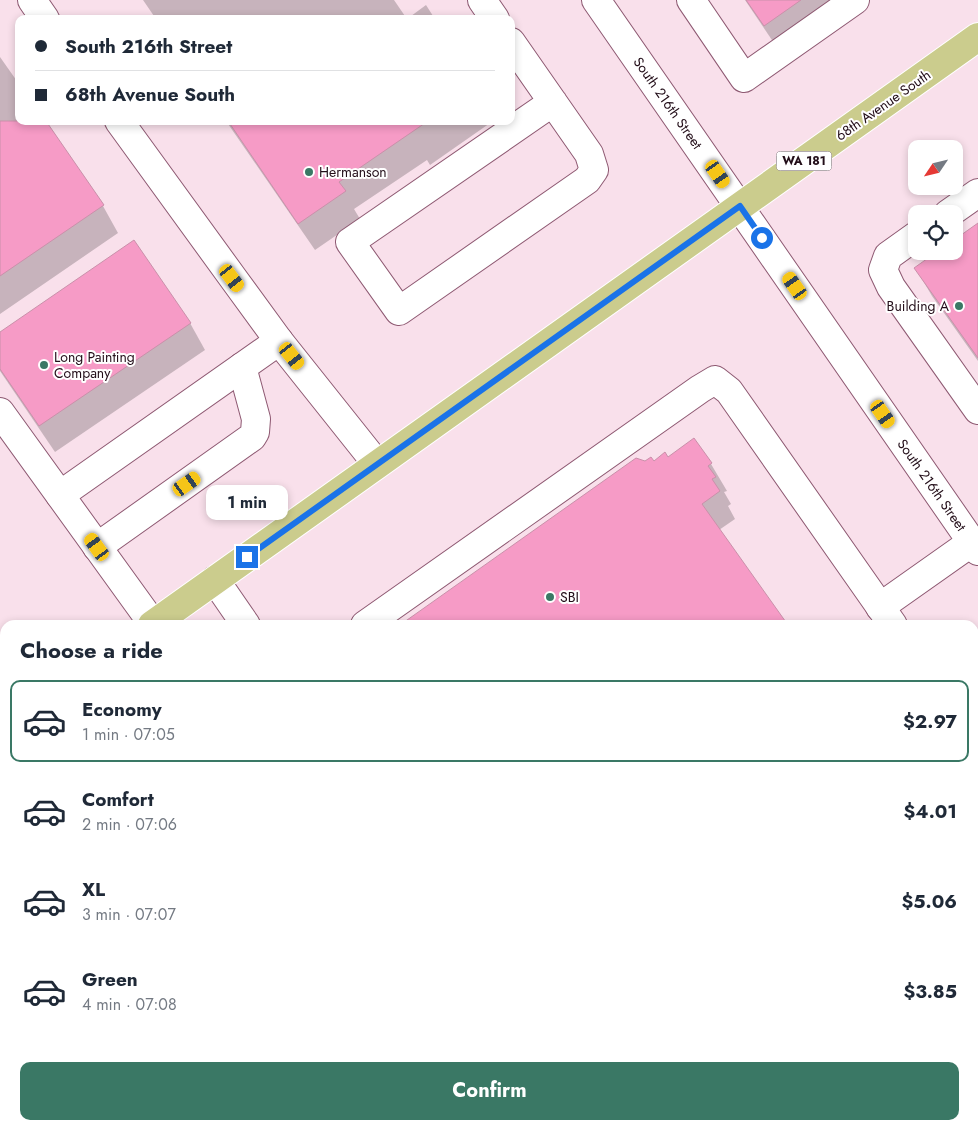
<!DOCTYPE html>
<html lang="en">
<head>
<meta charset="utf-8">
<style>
	:root { --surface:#fff; --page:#f6f6f7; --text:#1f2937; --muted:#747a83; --line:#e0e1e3; --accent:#3a7865 }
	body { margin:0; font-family:Jost,sans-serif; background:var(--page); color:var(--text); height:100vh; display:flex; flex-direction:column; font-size:19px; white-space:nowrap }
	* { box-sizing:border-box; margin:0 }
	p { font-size:16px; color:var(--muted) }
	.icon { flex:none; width:28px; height:28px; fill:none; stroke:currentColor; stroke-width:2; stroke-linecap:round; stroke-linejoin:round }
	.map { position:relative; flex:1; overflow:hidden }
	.sheet { position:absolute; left:0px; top:620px; width:979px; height:510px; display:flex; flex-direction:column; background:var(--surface); border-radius:15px 15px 0 0; box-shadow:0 2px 8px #0003 }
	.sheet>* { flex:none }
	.banner { position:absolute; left:15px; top:15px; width:500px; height:110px; border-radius:10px; box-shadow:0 2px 8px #0003; display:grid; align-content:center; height:110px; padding:0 20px; background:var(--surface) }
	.needle { width:32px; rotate:235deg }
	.fabs { position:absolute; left:908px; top:140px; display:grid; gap:10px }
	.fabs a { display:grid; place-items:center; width:55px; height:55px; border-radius:10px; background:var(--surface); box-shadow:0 2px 8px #0003; font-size:25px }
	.end { position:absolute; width:22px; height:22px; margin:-11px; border:6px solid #1a73e8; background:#fff; box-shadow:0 0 0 2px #fff }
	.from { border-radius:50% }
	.bubble { position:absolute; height:35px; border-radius:10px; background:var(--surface); box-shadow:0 2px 8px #0003; font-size:16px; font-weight:700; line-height:35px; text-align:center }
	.car { position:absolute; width:15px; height:30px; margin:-15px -8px; border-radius:6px; box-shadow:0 0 4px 1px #0007; background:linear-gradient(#f5c518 24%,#345 0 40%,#f5c518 0 76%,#345 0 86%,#f5c518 0) }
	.banner b { display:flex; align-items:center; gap:18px; height:48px; font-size:19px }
	.banner b+b { border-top:1px solid var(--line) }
	.banner i { width:12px; height:12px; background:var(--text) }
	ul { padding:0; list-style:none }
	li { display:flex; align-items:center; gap:15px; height:82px; margin:0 10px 8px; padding:0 10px; border:2px solid transparent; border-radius:10px }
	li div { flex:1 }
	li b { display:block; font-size:19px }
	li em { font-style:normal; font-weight:700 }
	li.on { border-color:var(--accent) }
	li>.icon { width:45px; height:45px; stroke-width:1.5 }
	h2 { padding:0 20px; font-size:22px; line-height:60px }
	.cta { display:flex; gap:10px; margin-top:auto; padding:10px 20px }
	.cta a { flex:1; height:58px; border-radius:10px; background:var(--accent); color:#fff; font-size:20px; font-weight:700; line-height:58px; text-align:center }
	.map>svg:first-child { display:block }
	.shadow { fill:#0003 }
	.building { fill:#f69bc6; stroke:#ca90aa }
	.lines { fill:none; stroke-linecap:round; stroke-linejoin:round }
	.minor-casing { stroke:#8e5972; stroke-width:30 }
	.major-casing { stroke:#fff; stroke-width:30 }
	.minor { stroke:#fff; stroke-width:28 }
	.major { stroke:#cbcc8d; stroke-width:28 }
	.route { stroke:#1a73e8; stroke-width:6 }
	.poi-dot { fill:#3a7865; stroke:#fff; stroke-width:2 }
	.labels { text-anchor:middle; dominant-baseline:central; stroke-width:4; stroke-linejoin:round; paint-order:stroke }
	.shield { fill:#fff; stroke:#64565d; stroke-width:1 }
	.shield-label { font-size:12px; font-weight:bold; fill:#220d18 }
	.street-label { font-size:14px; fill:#220d18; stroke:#fff }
	.poi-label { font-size:14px; fill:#220d18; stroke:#fff; text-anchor:start }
</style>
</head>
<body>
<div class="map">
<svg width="978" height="1130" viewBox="0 0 978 1130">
	<rect width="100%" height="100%" fill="#f9e0eb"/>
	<g class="shadow">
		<polygon points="143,0 394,0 407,19 426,5 435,19 156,19"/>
		<polygon points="745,0 856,0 780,52"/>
		<polygon points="0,57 19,84 19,121 103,206 118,233 0,314"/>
		<polygon points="226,121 493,121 430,165 427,160 354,209 360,219 315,250"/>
		<polygon points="978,225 978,361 932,296 916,269 954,251 954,242"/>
		<polygon points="190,323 205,350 55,452 0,371 0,334"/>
		<polygon points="667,458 711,464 727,491 724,492 731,504 728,506 735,519 719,530 786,625 402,625 653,462"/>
		<polygon points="974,836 978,843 978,865 974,868"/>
		<polygon points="5,923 5,973 0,965 0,947"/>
		<polygon points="978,1030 978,1130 946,1130 943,1125 974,1125 974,1033"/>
		<polygon points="139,1125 491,1125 494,1130 143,1130"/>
	</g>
	<g class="building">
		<polygon points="746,0 801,0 764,26"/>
		<polygon points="0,121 46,121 104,205 0,276"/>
		<polygon points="228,121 428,121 339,182 346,191 298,224"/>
		<polygon points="978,223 978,358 914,268 938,251 954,251 954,240"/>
		<polygon points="134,240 191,323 39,426 0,369 0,332"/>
		<polygon points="694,438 712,463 708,466 716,477 712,479 720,491 702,504 788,625 400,625 636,458 645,461 651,457 654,461 665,452 668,457"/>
	</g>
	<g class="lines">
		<g class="minor-casing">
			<g id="minor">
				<polyline points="32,0 45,19"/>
				<polyline points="482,0 495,19"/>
				<polyline points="596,0 978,551"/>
				<polyline points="691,0 744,78 855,0"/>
				<polyline points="511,42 589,154 594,170 587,180 399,311 350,242 553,102"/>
				<polyline points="119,121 233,278 279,341 377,464"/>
				<polyline points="948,214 978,193"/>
				<polyline points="916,236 888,256 883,270 891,287 978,410"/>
				<polyline points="0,412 153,624"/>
				<polyline points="60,495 279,341"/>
				<polyline points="97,547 252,437 255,432 256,419 242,367"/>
				<polyline points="215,580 246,625"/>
				<polyline points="880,607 972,542"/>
				<polyline points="365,625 700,389 715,380 729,391 893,625"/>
				<polyline points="974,740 978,746"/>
				<polyline points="974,877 978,874"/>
				<polyline points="0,882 5,879"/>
				<polyline points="974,975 978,971"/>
				<polyline points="0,1103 5,1110"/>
				<polyline points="16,1125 19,1130"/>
				<polyline points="598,1125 601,1130"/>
				<polyline points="827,1125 830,1130"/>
				<polyline points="621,1130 628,1125"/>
				<polyline points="758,1130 765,1125"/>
			</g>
		</g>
		<g class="major-casing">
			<g id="major">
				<polyline points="152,625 978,37"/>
				<polyline points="0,733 5,730"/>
			</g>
		</g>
		<use href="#minor" class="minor"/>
		<use href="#major" class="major"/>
	</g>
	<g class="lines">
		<polyline class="route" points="247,557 740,206 762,238"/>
	</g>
	<g class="poi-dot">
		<circle cx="309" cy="172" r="5"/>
		<circle cx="959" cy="306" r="5"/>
		<circle cx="44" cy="365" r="5"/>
		<circle cx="550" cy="597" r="5"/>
	</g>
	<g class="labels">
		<rect class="shield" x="776.5" y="151.5" width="55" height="19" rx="4"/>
		<g class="shield-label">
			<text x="804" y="161">WA 181</text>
		</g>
		<g class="street-label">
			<text transform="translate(668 103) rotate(55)">South 216th Street</text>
			<text transform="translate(883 105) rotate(-35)">68th Avenue South</text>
			<text transform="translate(932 485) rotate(55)">South 216th Street</text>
		</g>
		<g class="poi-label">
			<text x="319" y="172">Hermanson</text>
			<text x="949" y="306" text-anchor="end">Building A</text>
			<text x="54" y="357">Long Painting<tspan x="54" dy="16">Company</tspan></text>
			<text x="560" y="597">SBI</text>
		</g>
	</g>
</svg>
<div class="fabs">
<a><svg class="needle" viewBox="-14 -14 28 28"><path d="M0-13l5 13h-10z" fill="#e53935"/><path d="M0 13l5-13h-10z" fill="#747a83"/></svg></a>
<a><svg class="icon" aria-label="locate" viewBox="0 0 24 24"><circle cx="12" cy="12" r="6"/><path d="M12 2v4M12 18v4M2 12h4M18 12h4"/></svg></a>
</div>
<i class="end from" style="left:762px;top:238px"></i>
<i class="end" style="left:247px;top:557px"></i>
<div class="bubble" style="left:206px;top:485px;width:82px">1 min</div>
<i class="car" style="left:718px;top:174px;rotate:145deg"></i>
<i class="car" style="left:232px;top:278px;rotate:143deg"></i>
<i class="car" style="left:795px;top:286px;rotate:325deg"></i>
<i class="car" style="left:292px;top:356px;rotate:141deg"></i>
<i class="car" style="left:883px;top:414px;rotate:145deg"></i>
<i class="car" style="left:187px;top:484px;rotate:55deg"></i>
<i class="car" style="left:97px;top:547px;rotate:324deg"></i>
<div class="banner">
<b><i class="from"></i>South 216th Street</b>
<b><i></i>68th Avenue South</b>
</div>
<section class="sheet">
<h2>Choose a ride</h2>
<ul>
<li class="on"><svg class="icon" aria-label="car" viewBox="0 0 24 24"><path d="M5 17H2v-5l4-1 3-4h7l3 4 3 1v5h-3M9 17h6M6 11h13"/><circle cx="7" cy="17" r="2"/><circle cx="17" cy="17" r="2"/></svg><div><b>Economy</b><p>1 min · 07:05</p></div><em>$2.97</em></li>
<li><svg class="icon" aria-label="car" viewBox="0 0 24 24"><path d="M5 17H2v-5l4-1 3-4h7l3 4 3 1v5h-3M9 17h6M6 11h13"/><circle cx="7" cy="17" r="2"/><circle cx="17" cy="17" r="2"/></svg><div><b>Comfort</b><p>2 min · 07:06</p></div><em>$4.01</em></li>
<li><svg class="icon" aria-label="car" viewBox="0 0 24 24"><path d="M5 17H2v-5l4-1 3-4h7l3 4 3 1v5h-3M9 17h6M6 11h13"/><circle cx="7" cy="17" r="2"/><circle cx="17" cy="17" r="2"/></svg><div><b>XL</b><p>3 min · 07:07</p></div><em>$5.06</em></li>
<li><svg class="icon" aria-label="car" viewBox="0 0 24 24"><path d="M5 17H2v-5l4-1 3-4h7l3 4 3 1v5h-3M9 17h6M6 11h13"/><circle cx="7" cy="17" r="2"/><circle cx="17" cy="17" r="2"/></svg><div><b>Green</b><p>4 min · 07:08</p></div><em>$3.85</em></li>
</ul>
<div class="cta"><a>Confirm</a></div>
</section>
</div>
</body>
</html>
